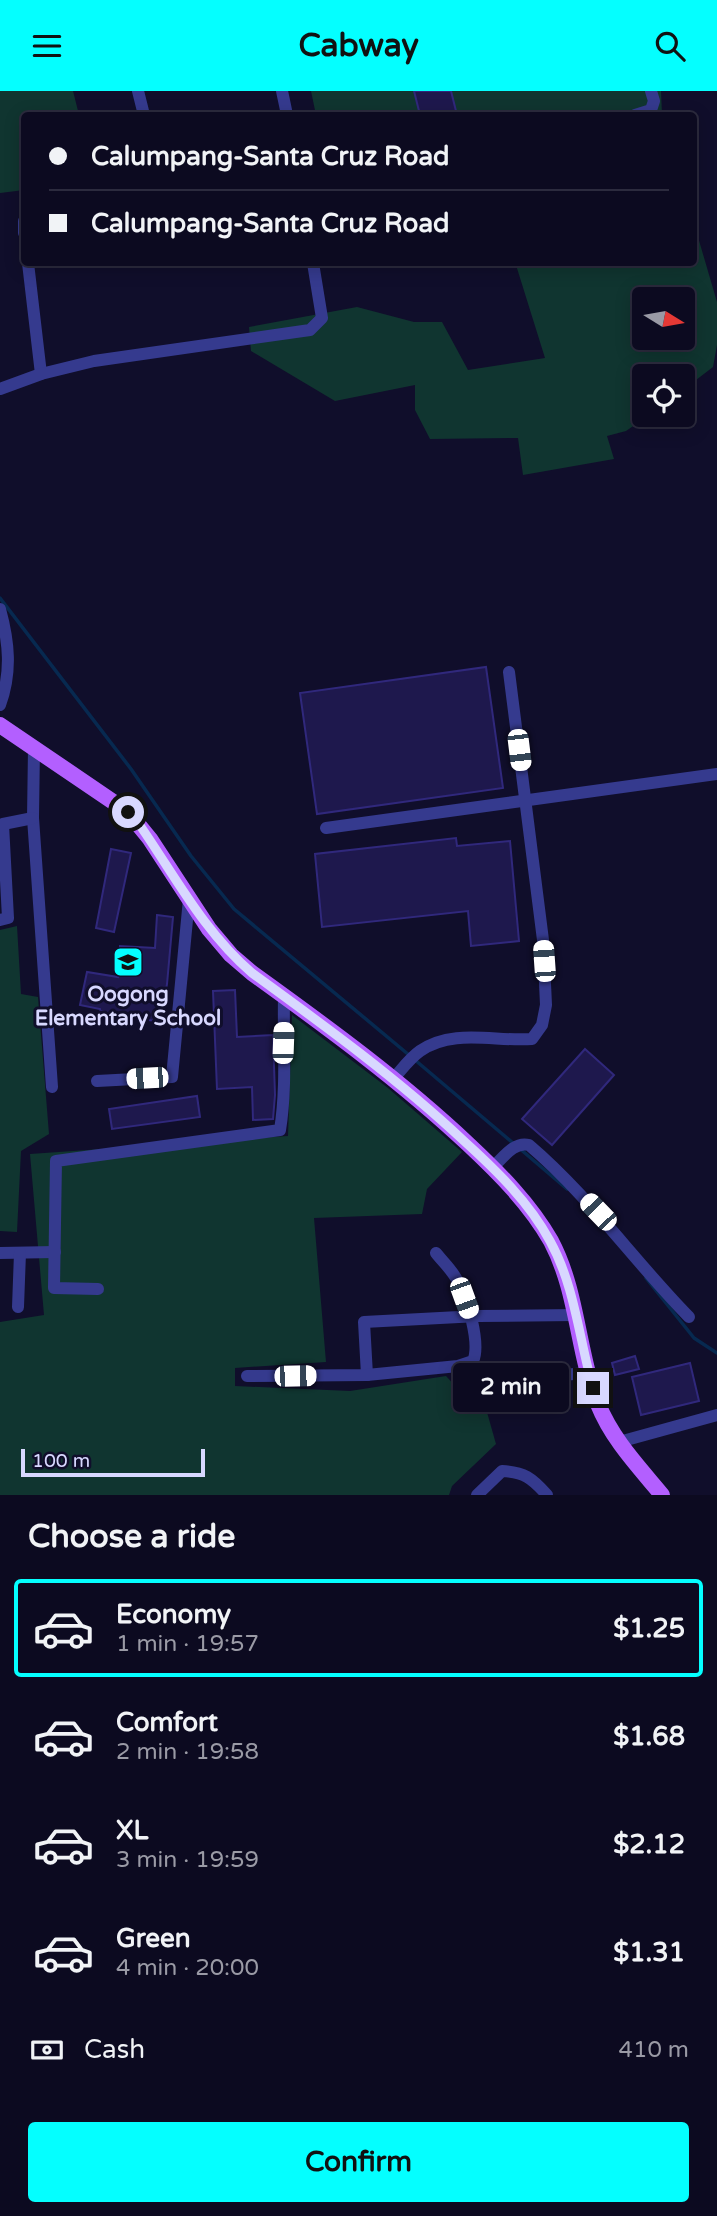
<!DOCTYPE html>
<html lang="en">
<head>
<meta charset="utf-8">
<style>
	:root { --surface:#0c0a20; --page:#1a182d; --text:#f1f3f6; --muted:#9a9aa5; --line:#2c2b3e; --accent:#04ffff }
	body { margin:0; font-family:"Varela Round",sans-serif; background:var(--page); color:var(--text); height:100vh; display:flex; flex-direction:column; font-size:26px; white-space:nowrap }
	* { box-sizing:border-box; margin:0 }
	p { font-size:23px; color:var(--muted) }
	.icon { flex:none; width:38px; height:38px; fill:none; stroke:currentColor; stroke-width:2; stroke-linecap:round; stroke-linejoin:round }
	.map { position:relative; height:1404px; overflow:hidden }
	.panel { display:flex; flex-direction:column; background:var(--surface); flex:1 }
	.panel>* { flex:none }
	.top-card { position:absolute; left:21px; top:21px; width:676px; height:154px; border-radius:7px; box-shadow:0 4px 18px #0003,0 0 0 2px var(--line); display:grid; align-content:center; height:154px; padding:0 28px; background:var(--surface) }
	.needle { width:46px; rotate:101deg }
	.tools { position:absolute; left:632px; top:196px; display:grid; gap:14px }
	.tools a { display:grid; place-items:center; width:63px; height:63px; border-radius:7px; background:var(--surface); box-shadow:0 4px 18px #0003,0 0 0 2px var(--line); font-size:35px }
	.scale { position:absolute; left:21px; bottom:18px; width:184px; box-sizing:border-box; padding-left:7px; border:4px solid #d8d8ff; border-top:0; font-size:19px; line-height:24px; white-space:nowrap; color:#d8d8ff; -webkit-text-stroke:5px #100e2b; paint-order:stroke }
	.end { position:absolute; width:32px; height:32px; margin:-16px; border:9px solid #d8d8ff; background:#111; box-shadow:0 0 0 4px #111 }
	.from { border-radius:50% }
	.bubble { position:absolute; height:49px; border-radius:7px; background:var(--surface); box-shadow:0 4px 18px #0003,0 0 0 2px var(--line); font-size:23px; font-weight:700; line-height:49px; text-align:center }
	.car { position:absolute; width:21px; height:42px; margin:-21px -10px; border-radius:9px; box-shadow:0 0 5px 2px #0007; background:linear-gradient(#fff 24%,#345 0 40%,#fff 0 76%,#345 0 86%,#fff 0) }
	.top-card b { display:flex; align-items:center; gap:24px; height:66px; font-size:26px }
	.top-card b+b { border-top:2px solid var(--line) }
	.top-card i { width:18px; height:18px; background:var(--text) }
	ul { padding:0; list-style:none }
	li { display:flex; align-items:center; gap:21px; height:98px; margin:0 14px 10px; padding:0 14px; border:4px solid transparent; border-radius:7px }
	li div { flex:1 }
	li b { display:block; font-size:26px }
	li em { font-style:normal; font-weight:700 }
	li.on { border-color:var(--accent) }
	li>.icon { width:63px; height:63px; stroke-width:1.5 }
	h2 { padding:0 28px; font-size:32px; line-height:84px }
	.pay { display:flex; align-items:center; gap:18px; height:77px; padding:0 28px; font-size:26px }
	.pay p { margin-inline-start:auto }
	.action { display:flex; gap:14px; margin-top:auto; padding:14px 28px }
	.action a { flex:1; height:80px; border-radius:7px; background:var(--accent); color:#111; font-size:28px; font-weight:700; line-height:80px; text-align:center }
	header { display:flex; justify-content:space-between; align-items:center; height:91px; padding:0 28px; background:var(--accent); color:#111; font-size:32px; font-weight:700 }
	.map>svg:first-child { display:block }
	.green { fill:#103530; fill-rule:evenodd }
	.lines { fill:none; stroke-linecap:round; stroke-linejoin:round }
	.stream { stroke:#072950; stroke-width:3.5 }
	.building { fill:#1e184d; stroke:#30287c; stroke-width:2 }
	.minor { stroke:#353a8e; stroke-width:12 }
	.major { stroke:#b35fff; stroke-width:16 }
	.route { stroke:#d8d8ff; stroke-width:9 }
	.labels { text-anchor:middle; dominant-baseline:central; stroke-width:6; stroke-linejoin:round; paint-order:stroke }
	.poi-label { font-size:21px; font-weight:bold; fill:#d8d8ff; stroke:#100e2b }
</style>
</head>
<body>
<header><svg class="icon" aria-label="menu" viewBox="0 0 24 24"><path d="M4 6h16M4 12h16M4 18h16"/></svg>Cabway<svg class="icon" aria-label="search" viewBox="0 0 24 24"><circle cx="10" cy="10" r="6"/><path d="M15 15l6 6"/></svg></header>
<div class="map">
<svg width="717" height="1404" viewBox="0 0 717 1404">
	<rect width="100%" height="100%" fill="#100e2b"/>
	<g class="green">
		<polygon points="0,0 73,0 79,24 24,24 24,99 0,102"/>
		<polygon points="311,0 661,0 662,24 316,24"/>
		<path d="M693,129L717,211V254L713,276L683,299L682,285H644V324H649L626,340L607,345L614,368L523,384L518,347L430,348L415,319V294L335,310L251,260L249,236L357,216L414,231H442L468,279L545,267L516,174L487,172H693ZM644,208H682V247H644Z"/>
		<polygon points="17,835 21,903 38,906 49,1043 21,1060 17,1141 0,1140 0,839"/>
		<polygon points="292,924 388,997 462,1061 427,1098 422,1123 314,1127 326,1271 235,1277 235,1295 350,1300 446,1285 459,1299 481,1300 496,1353 452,1395 449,1404 0,1404 0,1231 44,1224 30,1063 288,1045"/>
	</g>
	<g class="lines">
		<g class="stream">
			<polyline points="0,507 131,678 191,765 234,818 409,964"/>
			<polyline points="415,969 513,1052"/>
			<polyline points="519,1057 567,1098"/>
			<polyline points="646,1187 694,1247 717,1262"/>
		</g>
	</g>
	<g class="building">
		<polygon points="414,0 451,0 457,24 420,24"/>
		<polygon points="486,576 503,697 317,723 300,602"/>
		<polygon points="456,747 457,755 510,750 519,850 471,855 468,820 322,836 315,763"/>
		<polygon points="111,758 131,762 114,841 96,837"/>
		<polygon points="157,824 173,826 167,893 160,931 100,920 100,918 80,914 87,881 118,886 120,855 155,857"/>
		<polygon points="235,899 237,946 273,944 275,1004 273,1028 253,1029 252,996 217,998 213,900"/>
		<polygon points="585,958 614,984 552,1054 522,1028"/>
		<polygon points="197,1005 200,1026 112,1038 109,1018"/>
		<polygon points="635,1265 639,1278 615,1284 612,1272"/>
		<polygon points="690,1272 699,1310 641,1324 632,1286"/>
	</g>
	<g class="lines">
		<g class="minor">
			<polyline points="138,0 144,24"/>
			<polyline points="282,0 286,19 286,24"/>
			<polyline points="635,24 651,19 654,10 651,0"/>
			<polyline points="24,130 24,142"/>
			<polyline points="28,172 41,283"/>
			<polyline points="0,298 41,283 94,270 310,239 322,227 313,172"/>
			<path d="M0,518C9,551 12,581 0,614"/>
			<polyline points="34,657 33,727 52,996"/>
			<polyline points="326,737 717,683"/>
			<polyline points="0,829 8,827 3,733 33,727"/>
			<path d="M394,987C402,978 410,967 420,960C453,937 495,951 532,948L542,934L546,914L543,849L509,581"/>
			<polyline points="97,990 172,986 189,808"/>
			<path d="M493,1076C503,1067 514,1050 529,1054C589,1105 634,1170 689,1226"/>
			<polyline points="0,1162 55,1161"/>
			<path d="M98,1198L54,1197L56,1070L280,1039C287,996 283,950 284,905"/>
			<polyline points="18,1216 20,1162"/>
			<polyline points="367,1284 364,1231 478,1225 576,1224"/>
			<path d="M247,1285L367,1284L458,1275L473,1270C481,1253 467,1205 457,1189C452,1179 443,1171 436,1162"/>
			<polyline points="489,1289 589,1282"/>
			<polyline points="619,1351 717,1324"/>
			<path d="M477,1404L502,1380C524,1381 532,1387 547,1404"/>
		</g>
		<path class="major" d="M0,634L128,721L150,748L209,838L231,864L252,882C327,936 401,990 468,1053C499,1082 530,1113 551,1150C578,1201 577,1260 598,1313C612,1348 638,1375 662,1404"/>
	</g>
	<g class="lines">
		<path class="route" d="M128,721L139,733C175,785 204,841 252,882C325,935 398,988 464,1050C496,1079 529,1111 550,1150C575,1195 579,1248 593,1297"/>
	</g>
	<defs>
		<g id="school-square" transform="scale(1.575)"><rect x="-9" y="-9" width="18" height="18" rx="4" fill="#04ffff" stroke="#100e2b"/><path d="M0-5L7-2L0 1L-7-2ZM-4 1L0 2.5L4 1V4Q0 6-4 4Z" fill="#111"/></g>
	</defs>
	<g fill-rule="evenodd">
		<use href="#school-square" x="128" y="871"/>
	</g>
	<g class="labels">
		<g class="poi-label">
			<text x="128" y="903">Oogong<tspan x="128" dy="24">Elementary School</tspan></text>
		</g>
	</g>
</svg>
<div class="tools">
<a><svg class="needle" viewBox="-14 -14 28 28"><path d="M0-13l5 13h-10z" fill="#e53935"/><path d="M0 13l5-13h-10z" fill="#9a9aa5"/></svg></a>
<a><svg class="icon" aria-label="locate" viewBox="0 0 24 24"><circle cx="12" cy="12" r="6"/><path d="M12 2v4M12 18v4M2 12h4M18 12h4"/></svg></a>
</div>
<div class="scale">100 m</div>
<i class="end from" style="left:128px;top:721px"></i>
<i class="end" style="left:593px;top:1297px"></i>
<div class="bubble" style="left:453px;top:1272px;width:116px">2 min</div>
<i class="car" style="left:519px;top:659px;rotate:173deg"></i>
<i class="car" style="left:544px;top:870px;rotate:356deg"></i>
<i class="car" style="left:283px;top:952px;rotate:2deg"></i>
<i class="car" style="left:147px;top:987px;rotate:267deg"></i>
<i class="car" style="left:598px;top:1121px;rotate:316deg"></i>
<i class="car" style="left:464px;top:1207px;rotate:160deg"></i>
<i class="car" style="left:295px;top:1285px;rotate:89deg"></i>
<div class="top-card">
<b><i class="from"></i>Calumpang-Santa Cruz Road</b>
<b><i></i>Calumpang-Santa Cruz Road</b>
</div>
</div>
<section class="panel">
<h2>Choose a ride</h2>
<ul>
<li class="on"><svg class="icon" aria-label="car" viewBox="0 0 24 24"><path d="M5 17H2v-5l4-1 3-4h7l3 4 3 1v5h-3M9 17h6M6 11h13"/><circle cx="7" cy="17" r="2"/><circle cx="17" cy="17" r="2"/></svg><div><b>Economy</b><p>1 min · 19:57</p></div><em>$1.25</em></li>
<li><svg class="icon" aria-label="car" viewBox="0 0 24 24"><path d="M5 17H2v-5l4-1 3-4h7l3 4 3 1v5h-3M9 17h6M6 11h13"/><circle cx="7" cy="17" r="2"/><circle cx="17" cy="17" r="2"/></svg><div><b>Comfort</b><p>2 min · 19:58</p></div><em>$1.68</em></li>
<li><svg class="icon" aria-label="car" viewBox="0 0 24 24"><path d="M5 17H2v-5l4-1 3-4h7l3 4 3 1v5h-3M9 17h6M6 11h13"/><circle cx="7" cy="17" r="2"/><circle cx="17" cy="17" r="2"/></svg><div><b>XL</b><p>3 min · 19:59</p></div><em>$2.12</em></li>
<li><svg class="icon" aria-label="car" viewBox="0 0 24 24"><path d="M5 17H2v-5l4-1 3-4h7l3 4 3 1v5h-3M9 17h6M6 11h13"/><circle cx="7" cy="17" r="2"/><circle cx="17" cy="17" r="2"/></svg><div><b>Green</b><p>4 min · 20:00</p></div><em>$1.31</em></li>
</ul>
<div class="pay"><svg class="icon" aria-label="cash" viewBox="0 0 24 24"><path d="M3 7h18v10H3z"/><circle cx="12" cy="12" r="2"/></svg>Cash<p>410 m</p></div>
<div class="action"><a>Confirm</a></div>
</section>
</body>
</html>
